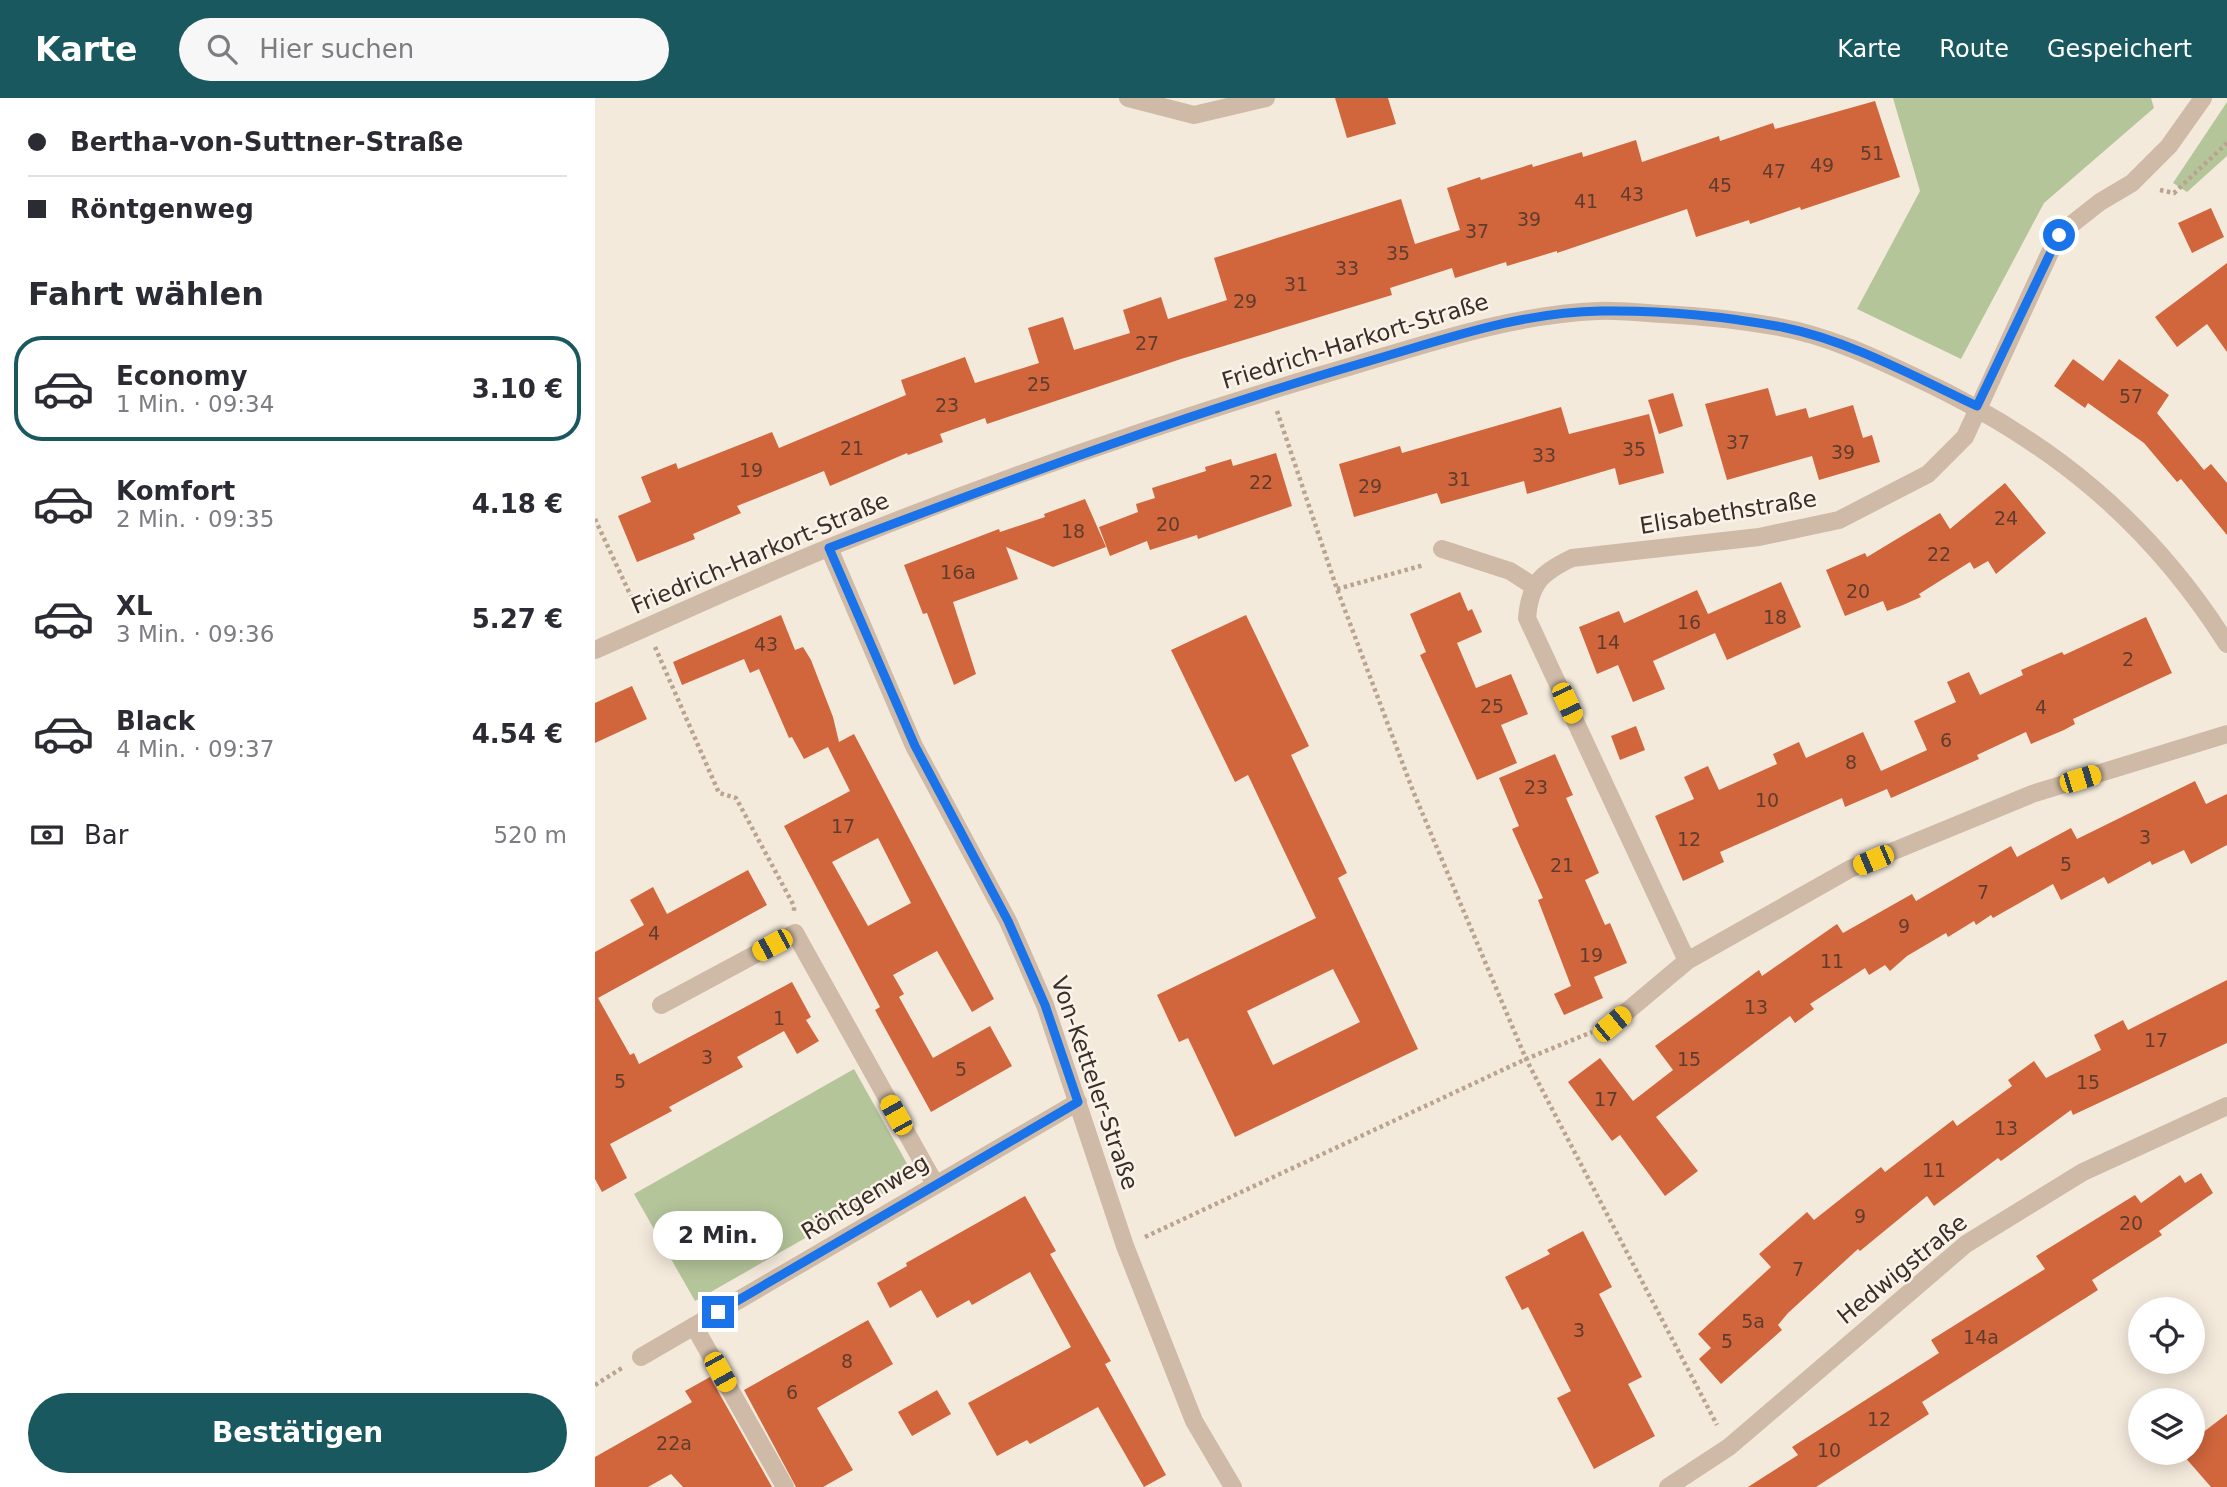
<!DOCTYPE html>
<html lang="de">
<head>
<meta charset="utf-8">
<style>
	:root { --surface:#fff; --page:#f7f7f7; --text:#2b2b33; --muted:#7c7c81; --line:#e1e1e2; --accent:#19585f }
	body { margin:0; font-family:"DejaVu Sans",sans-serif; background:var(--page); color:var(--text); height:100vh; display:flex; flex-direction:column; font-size:26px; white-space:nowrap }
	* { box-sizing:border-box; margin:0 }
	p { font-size:23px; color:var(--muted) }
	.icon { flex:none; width:38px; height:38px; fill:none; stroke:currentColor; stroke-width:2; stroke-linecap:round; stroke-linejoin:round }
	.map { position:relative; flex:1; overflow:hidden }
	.details { display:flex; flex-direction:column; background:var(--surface); width:595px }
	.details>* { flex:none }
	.banner { display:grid; align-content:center; height:154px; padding:0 28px; background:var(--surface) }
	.buttons { position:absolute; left:1533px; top:1199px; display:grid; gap:14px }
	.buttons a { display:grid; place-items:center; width:77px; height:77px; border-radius:50%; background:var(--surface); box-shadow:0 4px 18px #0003; font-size:35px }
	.end { position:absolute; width:32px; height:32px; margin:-16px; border:9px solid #1a73e8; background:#fff; box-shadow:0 0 0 4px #fff }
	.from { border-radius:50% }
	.bubble { position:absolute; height:49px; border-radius:24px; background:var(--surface); box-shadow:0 4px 18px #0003; font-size:23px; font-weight:700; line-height:49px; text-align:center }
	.car { position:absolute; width:21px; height:42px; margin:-21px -10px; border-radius:9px; box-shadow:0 0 5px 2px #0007; background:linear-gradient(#f5c518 24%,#345 0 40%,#f5c518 0 76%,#345 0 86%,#f5c518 0) }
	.banner b { display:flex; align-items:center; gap:24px; height:66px; font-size:26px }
	.banner b+b { border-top:2px solid var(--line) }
	.banner i { width:18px; height:18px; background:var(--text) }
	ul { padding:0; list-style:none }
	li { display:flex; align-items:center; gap:21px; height:105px; margin:0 14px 10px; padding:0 14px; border:4px solid transparent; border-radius:28px }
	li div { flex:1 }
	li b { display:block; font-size:26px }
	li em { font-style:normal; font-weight:700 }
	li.active { border-color:var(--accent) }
	li>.icon { width:63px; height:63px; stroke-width:1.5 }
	h2 { padding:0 28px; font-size:32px; line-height:84px }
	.pay { display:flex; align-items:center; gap:18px; height:77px; padding:0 28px; font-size:26px }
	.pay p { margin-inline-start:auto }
	.primary-button { display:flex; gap:14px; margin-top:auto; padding:14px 28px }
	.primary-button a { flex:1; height:80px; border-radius:42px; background:var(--accent); color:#fff; font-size:28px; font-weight:700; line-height:80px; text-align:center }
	header { display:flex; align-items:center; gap:42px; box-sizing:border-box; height:98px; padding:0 35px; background:var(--accent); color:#fff }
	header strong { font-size:33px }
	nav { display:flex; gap:38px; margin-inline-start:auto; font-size:24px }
	.search { width:490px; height:63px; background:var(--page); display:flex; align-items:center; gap:18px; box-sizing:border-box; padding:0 24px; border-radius:38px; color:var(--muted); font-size:26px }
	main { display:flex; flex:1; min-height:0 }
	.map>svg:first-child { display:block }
	.green { fill:#b5c59a }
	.building { fill:#d1663d; fill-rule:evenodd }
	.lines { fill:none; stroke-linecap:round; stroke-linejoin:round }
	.path { stroke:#baa490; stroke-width:4.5; stroke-dasharray:3.5 3.5; stroke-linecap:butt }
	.minor { stroke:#cebaa6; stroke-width:18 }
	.route { stroke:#1a73e8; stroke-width:9 }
	.labels { text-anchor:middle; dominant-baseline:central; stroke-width:5; stroke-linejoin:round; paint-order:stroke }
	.number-label { font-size:19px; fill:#5f3c2d }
	.street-label { font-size:23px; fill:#392e28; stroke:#fbf3e9 }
</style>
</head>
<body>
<header>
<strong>Karte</strong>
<div class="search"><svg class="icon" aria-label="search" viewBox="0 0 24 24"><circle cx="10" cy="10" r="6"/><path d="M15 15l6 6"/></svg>Hier suchen</div>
<nav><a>Karte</a><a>Route</a><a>Gespeichert</a></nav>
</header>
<main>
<section class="details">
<div class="banner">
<b><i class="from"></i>Bertha-von-Suttner-Straße</b>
<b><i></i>Röntgenweg</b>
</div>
<h2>Fahrt wählen</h2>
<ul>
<li class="active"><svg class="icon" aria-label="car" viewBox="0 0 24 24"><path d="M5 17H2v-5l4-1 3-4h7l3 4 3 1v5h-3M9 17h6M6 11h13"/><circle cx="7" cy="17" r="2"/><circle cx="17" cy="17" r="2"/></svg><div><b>Economy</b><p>1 Min. · 09:34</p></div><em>3.10 €</em></li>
<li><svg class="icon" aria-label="car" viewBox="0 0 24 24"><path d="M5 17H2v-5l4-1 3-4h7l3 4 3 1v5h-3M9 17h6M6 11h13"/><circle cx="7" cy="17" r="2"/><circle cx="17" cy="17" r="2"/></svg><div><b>Komfort</b><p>2 Min. · 09:35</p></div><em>4.18 €</em></li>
<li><svg class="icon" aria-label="car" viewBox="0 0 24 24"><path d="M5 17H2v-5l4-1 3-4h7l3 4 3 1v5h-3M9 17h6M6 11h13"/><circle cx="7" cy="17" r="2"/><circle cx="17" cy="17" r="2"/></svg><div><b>XL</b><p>3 Min. · 09:36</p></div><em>5.27 €</em></li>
<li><svg class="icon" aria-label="car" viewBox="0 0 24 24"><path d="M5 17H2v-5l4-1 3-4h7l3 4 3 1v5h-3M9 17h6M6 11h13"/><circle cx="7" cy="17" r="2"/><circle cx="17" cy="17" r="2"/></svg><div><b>Black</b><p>4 Min. · 09:37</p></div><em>4.54 €</em></li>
</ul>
<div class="pay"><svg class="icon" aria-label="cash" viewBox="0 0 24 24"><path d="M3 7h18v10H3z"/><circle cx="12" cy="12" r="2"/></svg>Bar<p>520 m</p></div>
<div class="primary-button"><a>Bestätigen</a></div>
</section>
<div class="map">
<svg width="1632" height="1389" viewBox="0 0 1632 1389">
	<rect width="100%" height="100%" fill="#f4eadc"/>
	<g class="green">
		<polygon points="1298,0 1556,0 1559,10 1449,105 1366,261 1262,211 1325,93"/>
		<polygon points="1632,4 1632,58 1592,94 1578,85"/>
		<polygon points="259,971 319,1078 100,1203 39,1096"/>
	</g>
	<g class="building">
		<polygon points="740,0 793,0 801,26 752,40"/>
		<polygon points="1280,3 1305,79 1206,112 1205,109 1155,126 1154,122 1101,139 1092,111 962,155 962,153 912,168 911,164 860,180 857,170 795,190 797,197 586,261 392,326 390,320 345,336 348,344 313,357 312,355 235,388 229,373 142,408 146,415 98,436 100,441 42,464 23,418 56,404 46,379 81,365 83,371 177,334 184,350 311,297 306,282 370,259 380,285 444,265 433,230 468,219 479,252 535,235 528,212 566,199 573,221 632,202 619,160 806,101 820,146 865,132 852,90 885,79 886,82 937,66 938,69 987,54 988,59 1041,42 1047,64 1124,38 1125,43 1178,25 1180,31"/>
		<polygon points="1616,110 1629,139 1597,155 1583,125"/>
		<polygon points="1632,165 1632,254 1612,226 1582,249 1560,219"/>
		<polygon points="1478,261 1508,283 1524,261 1574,297 1562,315 1609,372 1616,366 1632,385 1632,437 1586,381 1582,384 1549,345 1493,305 1490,310 1459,288"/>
		<polygon points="1173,290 1181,318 1211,310 1214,320 1258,307 1268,340 1277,337 1285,364 1224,382 1217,358 1132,382 1110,306"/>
		<polygon points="1078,295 1088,328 1064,336 1053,302"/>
		<polygon points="966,309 974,336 1054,316 1069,375 1024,387 1020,370 932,396 929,383 846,406 842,395 759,419 744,366 805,348 807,355"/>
		<polygon points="681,355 697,408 603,441 602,437 555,452 552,443 515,458 504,429 543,414 541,406 560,400 557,390 611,373 610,369 636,361 638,368"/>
		<polygon points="1410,385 1451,435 1401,476 1393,463 1379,471 1375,464 1324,496 1326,499 1308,507 1292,513 1288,503 1250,518 1231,472 1270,455 1272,459 1345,415 1355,431"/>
		<polygon points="490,401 511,449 458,469 411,449 423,481 358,504 381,576 359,587 332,515 328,516 309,467 404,431 405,434 450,419 449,416"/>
		<polygon points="1186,484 1206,529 1132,562 1120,535 1058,563 1070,591 1038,604 1023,567 1002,576 984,529 1024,513 1029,525 1102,492 1113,516"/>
		<polygon points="865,494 873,513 877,511 887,534 862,545 881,590 916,576 933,616 906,627 922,665 882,682 825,557 831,554 815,516"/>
		<path d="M186,517L200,552L208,549L216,562L238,619L244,644L259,636L399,901L377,914L342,853L298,877L309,896L304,899L338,960L395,928L417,968L336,1014L280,912L285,909L189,728L255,693L233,649L209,661L197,639L194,640L164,571L155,575L149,561L87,587L78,564ZM283,740L316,805L273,828L237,764Z"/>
		<path d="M651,517L714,648L696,657L752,775L743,780L823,951L640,1039L593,940L584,944L562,897L721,820L653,677L640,684L576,552ZM738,871L765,924L678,967L652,913Z"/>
		<polygon points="1551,519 1577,575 1478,621 1480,626 1469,632 1436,646 1431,634 1382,657 1384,661 1296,700 1292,691 1250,709 1247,700 1125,754 1129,764 1088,783 1060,718 1099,701 1089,679 1113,668 1124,692 1182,666 1178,656 1204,644 1211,660 1268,634 1286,673 1332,652 1319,623 1361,604 1352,584 1374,574 1385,597 1428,577 1426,572 1467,554 1469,557"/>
		<polygon points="37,588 52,621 0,645 0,605"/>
		<polygon points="1041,628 1050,652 1025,662 1016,638"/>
		<polygon points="960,656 978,697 971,700 1004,775 990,782 1010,827 1015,825 1032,865 999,879 1008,900 969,917 959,896 976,888 943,802 948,800 917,731 924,728 904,680"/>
		<polygon points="1600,683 1611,706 1632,696 1632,747 1596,766 1589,752 1557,767 1555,763 1513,786 1509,779 1466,802 1458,786 1398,820 1396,817 1381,827 1379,823 1353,839 1351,835 1312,858 1295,873 1290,867 1274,877 1270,870 1215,906 1219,911 1200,925 1195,918 1061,1019 1103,1073 1070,1098 1025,1037 1017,1043 973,984 1005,960 1038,1003 1078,972 1060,948 1164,872 1167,878 1242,826 1248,835 1317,796 1321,803 1416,748 1422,759 1476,730 1482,741"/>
		<polygon points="153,772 172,807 3,900 35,957 39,955 44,966 197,884 216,919 211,922 224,943 202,956 189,933 142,959 148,969 74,1009 77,1013 15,1046 32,1080 7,1094 0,1081 0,854 49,827 35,802 58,789 72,816"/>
		<polygon points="1632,882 1632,945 1478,1017 1476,1012 1406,1063 1403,1060 1339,1108 1332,1098 1265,1153 1263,1151 1193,1215 1183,1227 1187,1232 1126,1286 1104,1261 1116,1250 1103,1236 1176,1169 1164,1156 1212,1114 1219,1122 1286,1069 1290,1074 1358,1022 1362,1028 1417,988 1413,982 1439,963 1451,980 1506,952 1499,937 1528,922 1533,932"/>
		<polygon points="1606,1075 1618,1095 1564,1133 1567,1137 1497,1182 1503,1192 1327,1304 1334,1316 1221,1389 1153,1389 1203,1357 1197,1349 1344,1255 1336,1242 1450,1171 1441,1158 1540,1097 1546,1105 1585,1077 1590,1085"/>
		<polygon points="430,1098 461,1153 455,1156 516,1263 510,1266 571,1377 549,1389 503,1309 435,1346 432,1342 402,1358 373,1305 476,1249 435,1174 377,1207 374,1202 342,1220 326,1192 295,1210 282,1185 312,1168 311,1165"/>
		<polygon points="988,1133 1017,1189 1004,1196 1047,1279 1033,1286 1060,1338 999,1371 962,1300 976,1293 933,1209 927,1212 910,1179 955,1156 952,1152"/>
		<polygon points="273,1222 298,1266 222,1310 258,1372 228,1389 201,1389 149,1292"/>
		<polygon points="115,1279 177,1389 88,1389 76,1376 53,1389 0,1389 0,1359 97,1304 90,1293"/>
		<polygon points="342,1292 356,1316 317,1338 303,1314"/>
		<polygon points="1632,1316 1632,1389 1616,1389 1588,1357 1598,1354 1598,1342"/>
	</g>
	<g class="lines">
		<g class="path">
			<polyline points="1565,92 1579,95 1632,45"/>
			<polyline points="682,313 742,491 818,693 931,961 1122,1327"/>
			<polyline points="0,421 41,509"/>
			<polyline points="742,491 829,467"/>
			<polyline points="60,549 124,695 141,700 199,808 199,814"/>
			<polyline points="550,1139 931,961 997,934"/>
			<polyline points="0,1287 27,1270"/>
		</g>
		<g class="minor">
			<polyline points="533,0 599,17 671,0"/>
			<polyline points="234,450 319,648 413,823 450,907 530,1148 599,1323 638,1389"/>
			<polyline points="847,451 915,473 940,489"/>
			<path d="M0,552C78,518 155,482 233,450C395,384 562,326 730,276C820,250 909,217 1003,213C1024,212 1046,215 1067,216C1106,218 1146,222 1184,229C1231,237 1278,259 1320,279C1453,341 1553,421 1632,546"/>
			<path d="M1092,863L932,520C935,485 946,475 977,460L1164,439L1244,422L1333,376L1370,339L1463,137L1505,104L1537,85L1574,48L1608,0"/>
			<polyline points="66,907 200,835 340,1086"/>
			<polyline points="1017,926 1092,863 1255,771 1437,696 1632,636"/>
			<polyline points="99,1228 190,1389"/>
			<polyline points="46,1259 483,1004"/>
			<polyline points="1073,1389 1134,1349 1371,1146 1488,1074 1632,1008"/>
		</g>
	</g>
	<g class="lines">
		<path class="route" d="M123,1214L483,1004L450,907L413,823L320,648L234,450C411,383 588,317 771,264C848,242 925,214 1006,213C1065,212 1129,218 1187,229C1256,243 1320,279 1382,308L1464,137"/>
	</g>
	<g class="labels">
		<g class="number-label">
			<text x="1277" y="55">51</text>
			<text x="1227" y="67">49</text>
			<text x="1179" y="73">47</text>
			<text x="1125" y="87">45</text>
			<text x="1037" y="96">43</text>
			<text x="991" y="103">41</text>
			<text x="934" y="121">39</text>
			<text x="882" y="133">37</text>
			<text x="803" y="155">35</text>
			<text x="752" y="170">33</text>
			<text x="701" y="186">31</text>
			<text x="650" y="203">29</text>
			<text x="552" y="245">27</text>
			<text x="444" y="286">25</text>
			<text x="1536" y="298">57</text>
			<text x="352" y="307">23</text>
			<text x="1143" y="344">37</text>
			<text x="257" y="350">21</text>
			<text x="1039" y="351">35</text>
			<text x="1248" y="354">39</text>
			<text x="949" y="357">33</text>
			<text x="156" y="372">19</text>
			<text x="864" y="381">31</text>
			<text x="666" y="384">22</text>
			<text x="775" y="388">29</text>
			<text x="1411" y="420">24</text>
			<text x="573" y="426">20</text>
			<text x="478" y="433">18</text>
			<text x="1344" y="456">22</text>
			<text x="363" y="474">16a</text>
			<text x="1263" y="493">20</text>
			<text x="1180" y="519">18</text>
			<text x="1094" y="524">16</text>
			<text x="1013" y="544">14</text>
			<text x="171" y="546">43</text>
			<text x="1533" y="561">2</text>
			<text x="897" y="608">25</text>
			<text x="1446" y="609">4</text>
			<text x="1351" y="642">6</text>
			<text x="1256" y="664">8</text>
			<text x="941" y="689">23</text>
			<text x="1172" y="702">10</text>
			<text x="248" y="728">17</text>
			<text x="1550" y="739">3</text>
			<text x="1094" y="741">12</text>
			<text x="1471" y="766">5</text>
			<text x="967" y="767">21</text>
			<text x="1388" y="794">7</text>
			<text x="1309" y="828">9</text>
			<text x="59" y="835">4</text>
			<text x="996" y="857">19</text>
			<text x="1237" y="863">11</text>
			<text x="1161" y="909">13</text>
			<text x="184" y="920">1</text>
			<text x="1561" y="942">17</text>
			<text x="112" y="959">3</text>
			<text x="1094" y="961">15</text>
			<text x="366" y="971">5</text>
			<text x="25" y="983">5</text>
			<text x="1493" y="984">15</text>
			<text x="1011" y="1001">17</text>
			<text x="1411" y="1030">13</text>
			<text x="1339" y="1072">11</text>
			<text x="1265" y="1118">9</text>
			<text x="1536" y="1125">20</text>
			<text x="1203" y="1171">7</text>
			<text x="1158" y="1223">5a</text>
			<text x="984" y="1232">3</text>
			<text x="1386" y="1239">14a</text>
			<text x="1132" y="1243">5</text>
			<text x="252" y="1263">8</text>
			<text x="197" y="1294">6</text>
			<text x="1284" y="1321">12</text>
			<text x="79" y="1345">22a</text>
			<text x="1234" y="1352">10</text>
		</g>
		<g class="street-label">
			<text transform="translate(760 243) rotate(-17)">Friedrich-Harkort-Straße</text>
			<text transform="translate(1133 414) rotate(-9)">Elisabethstraße</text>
			<text transform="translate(165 455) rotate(-23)">Friedrich-Harkort-Straße</text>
			<text transform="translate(500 985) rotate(71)">Von-Ketteler-Straße</text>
			<text transform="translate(270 1099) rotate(-31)">Röntgenweg</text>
			<text transform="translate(1307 1171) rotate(-39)">Hedwigstraße</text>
		</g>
	</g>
</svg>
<div class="buttons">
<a><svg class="icon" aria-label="locate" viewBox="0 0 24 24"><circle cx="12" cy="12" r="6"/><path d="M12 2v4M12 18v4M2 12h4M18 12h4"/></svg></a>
<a><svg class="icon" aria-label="layers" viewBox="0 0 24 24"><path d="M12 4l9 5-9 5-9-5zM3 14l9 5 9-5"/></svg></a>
</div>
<i class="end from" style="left:1464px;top:137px"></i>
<i class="end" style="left:123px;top:1214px"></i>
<div class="bubble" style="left:58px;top:1113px;width:130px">2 Min.</div>
<i class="car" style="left:972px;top:605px;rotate:155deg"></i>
<i class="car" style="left:1485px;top:681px;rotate:73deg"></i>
<i class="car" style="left:1278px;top:762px;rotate:247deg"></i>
<i class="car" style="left:177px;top:847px;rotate:242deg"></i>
<i class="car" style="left:1017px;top:926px;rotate:50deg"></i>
<i class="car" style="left:301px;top:1017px;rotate:331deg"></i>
<i class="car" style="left:125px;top:1274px;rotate:151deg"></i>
</div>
</main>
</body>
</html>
